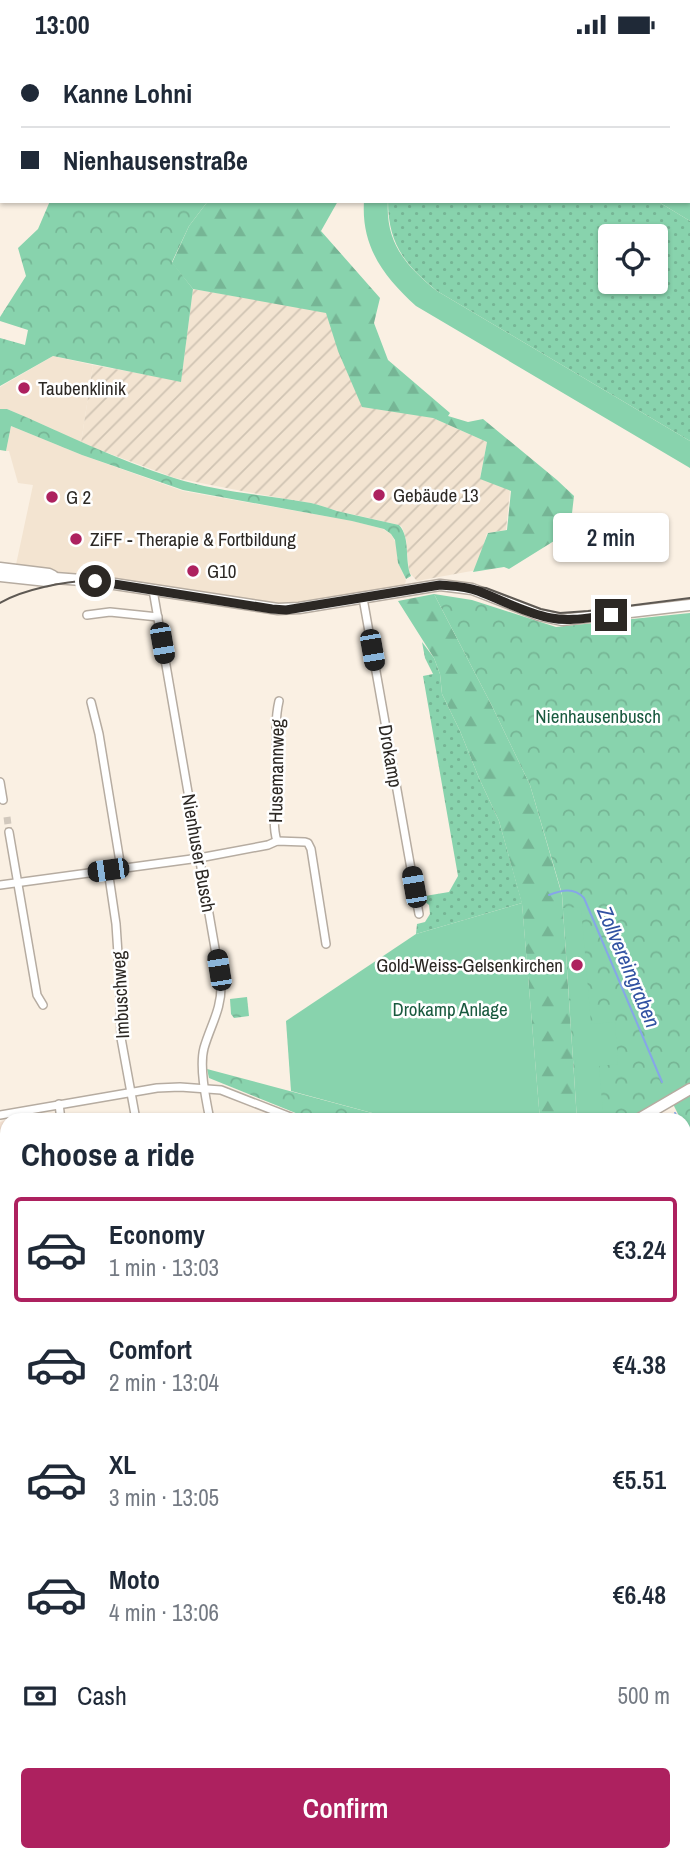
<!DOCTYPE html>
<html lang="en">
<head>
<meta charset="utf-8">
<style>
	:root { --surface:#fff; --page:#f6f6f7; --text:#1f2937; --muted:#747a83; --line:#e0e1e3; --accent:#ad215f }
	body { margin:0; font-family:"Archivo Narrow",sans-serif; background:var(--page); color:var(--text); height:100vh; display:flex; flex-direction:column; font-size:26px; white-space:nowrap }
	* { box-sizing:border-box; margin:0 }
	p { font-size:23px; color:var(--muted) }
	.icon { flex:none; width:38px; height:38px; fill:none; stroke:currentColor; stroke-width:2; stroke-linecap:round; stroke-linejoin:round }
	.map { position:relative; flex:1; overflow:hidden }
	.details { position:absolute; left:0px; top:1064px; width:691px; height:749px; display:flex; flex-direction:column; background:var(--surface); border-radius:21px 21px 0 0; box-shadow:0 2px 5px #0004 }
	.details>* { flex:none }
	.top-card { position:absolute; left:0px; top:0px; width:691px; height:154px; box-shadow:0 2px 5px #0004; display:grid; align-content:center; height:154px; padding:0 21px; background:var(--surface) }
	.controls { position:absolute; left:598px; top:175px; display:grid; gap:14px }
	.controls a { display:grid; place-items:center; width:70px; height:70px; border-radius:7px; background:var(--surface); box-shadow:0 2px 5px #0004; font-size:35px }
	.end { position:absolute; width:32px; height:32px; margin:-16px; border:9px solid #2c2824; background:#fff; box-shadow:0 0 0 4px #fff }
	.from { border-radius:50% }
	.bubble { position:absolute; height:49px; border-radius:7px; background:var(--surface); box-shadow:0 2px 5px #0004; font-size:23px; font-weight:600; line-height:49px; text-align:center }
	.car { position:absolute; width:21px; height:42px; margin:-21px -10px; border-radius:9px; box-shadow:0 0 5px 2px #0007; background:linear-gradient(#222 24%,#8ab4d8 0 40%,#222 0 76%,#8ab4d8 0 86%,#222 0) }
	.top-card b { display:flex; align-items:center; gap:24px; height:66px; font-size:26px }
	.top-card b+b { border-top:2px solid var(--line) }
	.top-card i { width:18px; height:18px; background:var(--text) }
	ul { padding:0; list-style:none }
	li { display:flex; align-items:center; gap:21px; height:105px; margin:0 14px 10px; padding:0 7px; border:4px solid transparent; border-radius:7px }
	li div { flex:1 }
	li b { display:block; font-size:26px }
	li em { font-style:normal; font-weight:600 }
	li.selected { border-color:var(--accent) }
	li>.icon { width:63px; height:63px; stroke-width:1.5 }
	h2 { padding:0 21px; font-size:32px; line-height:84px }
	.pay { display:flex; align-items:center; gap:18px; height:77px; padding:0 21px; font-size:26px }
	.pay p { margin-inline-start:auto }
	.action { display:flex; gap:14px; margin-top:auto; padding:14px 21px }
	.action a { flex:1; height:80px; border-radius:7px; background:var(--accent); color:#fff; font-size:28px; font-weight:600; line-height:80px; text-align:center }
	.status { display:flex; justify-content:space-between; align-items:center; height:49px; padding:0 35px; background:var(--surface); direction:ltr }
	.status svg { height:19px; fill:currentColor }
	.map>svg:first-child { display:block }
	.built { fill:#f3e4d1 }
	.industrial { fill:url(#industrial-furrows) }
	.education { fill:#f7e4d4 }
	.grass { fill:url(#grass-dots); fill-rule:evenodd }
	.forest { fill:url(#forest-firs) }
	.park { fill:url(#park-crowns) }
	.garden { fill:#88d3ad }
	.lines { fill:none; stroke-linecap:round; stroke-linejoin:round }
	.stream { stroke:#86a6e8; stroke-width:2 }
	.street-tunnel { stroke:#d1c8bd; stroke-width:7; stroke-dasharray:7 3.5; stroke-linecap:butt }
	.street-casing { stroke:#b6aca1; stroke-width:10 }
	.secondary-casing { stroke:#b6aca1; stroke-width:13 }
	.street { stroke:#fff; stroke-width:7 }
	.secondary { stroke:#fff; stroke-width:10 }
	.tram { stroke:#5e5953; stroke-width:2 }
	.rail-casing { stroke:#5e5953; stroke-width:4.5 }
	.rail { stroke:#fff; stroke-width:2; stroke-dasharray:5; stroke-linecap:butt }
	.route { stroke:#2c2824; stroke-width:9 }
	.poi-dot { fill:#ad215f; stroke:#fff; stroke-width:2.5 }
	.labels { text-anchor:middle; dominant-baseline:central; stroke-width:5; stroke-linejoin:round; paint-order:stroke }
	.poi-label { font-size:19px; fill:#2c2824; stroke:#fff; text-anchor:start }
	.park-label { font-size:19px; fill:#195a3f; stroke:#fff }
	.street-label { font-size:19px; fill:#2c2824; stroke:#fff }
	.water-label { font-size:21px; font-style:italic; fill:#3152a2; stroke:#fff }
</style>
</head>
<body>
<div class="status"><b>13:00</b><svg viewBox="0 0 49 12"><path d="M0 12V9h3v3zM5 12V6h3v6zM10 12V3h3v9zM15 12V0h3v12zM26 1h20v11H26zM47 4h2v5h-2z"/></svg></div>
<div class="map">
<svg width="690" height="1813" viewBox="0 0 690 1813">
	<defs>
		<pattern id="industrial-furrows" width="10" height="10" patternUnits="userSpaceOnUse" patternTransform="scale(1.75)"><rect width="10" height="10" fill="#f3e4d1"/><path d="M-1 1l2-2M0 10L10 0M9 11l2-2" fill="none" stroke="#d0c4b3"/></pattern>
		<pattern id="grass-dots" width="8" height="8" patternUnits="userSpaceOnUse" patternTransform="scale(1.75)"><rect width="8" height="8" fill="#88d3ad"/><path d="M2 2h.1M6 6h.1" fill="none" stroke="#76b595" stroke-width="1.8" stroke-linecap="round"/></pattern>
		<pattern id="forest-firs" width="22" height="20" patternUnits="userSpaceOnUse" patternTransform="scale(1.75)"><rect width="22" height="20" fill="#88d3ad"/><path d="M5 1l3.5 6h-7zM16 11l3.5 6h-7z" fill="#76b595"/></pattern>
		<pattern id="park-crowns" width="20" height="18" patternUnits="userSpaceOnUse" patternTransform="scale(1.75)"><rect width="20" height="18" fill="#88d3ad"/><path d="M2 6a3 3 0 1 1 6 0M12 15a3 3 0 1 1 6 0" fill="none" stroke="#76b595"/></pattern>
	</defs>
	<rect width="100%" height="100%" fill="#faf0e3"/>
	<g class="built">
		<polygon points="53,307 93,316 81,394 64,387 55,381 7,360 0,360 0,338"/>
		<polygon points="11,377 82,406 183,442 353,472 383,480 391,485 396,494 398,514 406,531 404,540 286,558 14,525 33,436 18,434 9,402 6,402"/>
	</g>
	<polygon class="industrial" points="193,240 328,263 433,369 487,393 480,429 510,441 506,481 487,484 477,521 417,532 409,523 406,490 402,478 399,476 338,462 315,455 247,443 175,429 81,394 93,316 181,332"/>
	<polygon class="education" points="7,1071 7,1167 0,1168 0,1073"/>
	<g class="grass">
		<path d="M388,152H657L690,172V392L437,242C405,216 388,195 388,152ZM611,187H656V233H611Z"/>
		<polygon points="422,593 434,609 440,625 442,645 460,682 479,729 499,772 522,854 416,885 417,875 425,873 430,865 429,856 419,848 449,843 458,827 423,627 433,625 425,609"/>
		<polygon points="7,1617 7,1663 0,1665 0,1619"/>
	</g>
	<g class="forest">
		<polygon points="247,0 690,0 690,125 690,2 246,2"/>
		<polygon points="208,152 338,152 321,182 380,249 374,274 388,311 450,364 448,367 468,373 483,370 557,431 574,447 571,473 554,492 509,520 504,518 473,523 488,484 507,481 511,442 480,430 487,393 433,369 362,358 338,302 326,264 193,240 172,214 189,177"/>
		<polygon points="434,545 492,657 530,736 562,846 577,1071 540,1071 522,855 499,772 479,729 460,682 442,645 440,625 434,609 398,552"/>
		<polygon points="690,1415 690,1553 684,1556 684,1417"/>
		<polygon points="600,1806 627,1806 628,1813 592,1813"/>
	</g>
	<g class="park">
		<polygon points="79,0 247,0 246,2 79,2"/>
		<polygon points="50,152 208,152 189,177 172,213 193,240 181,333 53,307 0,337 0,289 25,296 28,281 0,272 0,268 26,227 18,199 38,180"/>
		<path d="M0,360H7C62,383 116,411 174,429C218,443 266,446 311,454C320,456 328,459 337,462C357,467 378,471 399,476C411,489 404,511 411,527L406,530L398,514L395,491L391,485L384,480L352,472L183,441L82,406L11,377L6,402L0,401Z"/>
		<polygon points="434,545 472,551 556,578 690,564 690,1089 684,1077 684,1071 681,1071 671,1051 636,1071 577,1071 562,845 530,736 492,657"/>
		<polygon points="247,948 249,967 234,969 231,965 230,950"/>
		<polygon points="207,1020 398,1071 313,1071 209,1029"/>
	</g>
	<g class="garden">
		<polygon points="690,141 690,172 657,152 690,152"/>
		<path d="M364,152H388C385,194 407,218 437,242L690,392V419L416,257C384,228 361,198 364,152Z"/>
		<polygon points="522,854 540,1071 398,1071 291,1042 286,972 416,885"/>
		<polygon points="581,858 591,975 615,973 618,1015 599,1017 603,1064 580,1066 563,859"/>
		<polygon points="684,1097 690,1109 690,1392 684,1394"/>
		<path d="M21,1806H98C81,1813 62,1813 45,1811L44,1808H21Z"/>
	</g>
	<g class="lines">
		<g class="stream">
			<path d="M549,846C562,841 574,838 584,849L662,1033"/>
			<polyline points="675,1064 678,1071"/>
			<polyline points="684,1085 690,1099"/>
		</g>
		<polyline class="street-tunnel" points="7,768 9,783"/>
		<g class="street-casing">
			<g id="street">
				<path d="M153,541L221,934C222,960 211,975 204,999C199,1018 206,1051 210,1071"/>
				<polyline points="363,549 419,865"/>
				<polyline points="87,566 110,563 158,568"/>
				<polyline points="91,653 99,685 121,819"/>
				<polyline points="0,733 3,751"/>
				<polyline points="9,783 37,946 43,956"/>
				<path d="M277,792C271,773 277,751 277,731C278,705 273,678 279,652"/>
				<polyline points="108,821 116,875 120,935 121,989 136,1071"/>
				<polyline points="0,836 199,809 268,796 277,792 305,793 308,794 311,800 326,895"/>
				<polyline points="59,1055 61,1071"/>
				<polyline points="0,1066 157,1039 180,1038 221,1041 298,1071"/>
				<polyline points="0,1259 7,1258"/>
				<polyline points="0,1363 7,1363"/>
				<polyline points="0,1494 7,1493"/>
				<polyline points="684,1611 690,1609"/>
				<polyline points="684,1659 690,1657"/>
				<polyline points="0,1737 7,1735"/>
				<polyline points="684,1737 690,1733"/>
				<polyline points="684,1773 690,1767"/>
				<polyline points="373,1806 374,1813"/>
				<polyline points="666,1806 667,1813"/>
				<polyline points="160,1813 160,1806"/>
				<polyline points="437,1813 448,1806"/>
				<polyline points="577,1813 587,1806"/>
			</g>
		</g>
		<g class="secondary-casing">
			<g id="secondary">
				<polyline points="15,0 15,2"/>
				<polyline points="0,83 2,77"/>
				<polyline points="0,519 49,525 53,527"/>
				<polyline points="0,527 47,532 55,529 95,532 278,560 299,559 440,536 472,540 539,566 562,571 690,556"/>
				<polyline points="637,1071 690,1040"/>
				<polyline points="258,1806 258,1813"/>
			</g>
		</g>
		<use href="#street" class="street"/>
		<use href="#secondary" class="secondary"/>
		<path class="tram" d="M0,554C21,541 68,531 92,532L272,562L286,563L456,536L486,539L541,560L560,564L588,562L690,549"/>
		<g class="rail-casing">
			<g id="rail">
				<polyline points="684,1407 690,1405"/>
				<polyline points="0,1601 7,1599"/>
				<polyline points="0,1613 7,1611"/>
			</g>
		</g>
		<use href="#rail" class="rail"/>
	</g>
	<g class="lines">
		<path class="route" d="M95,532L272,560L286,561L440,536C453,537 466,537 478,542C502,551 525,564 551,569C571,573 591,568 611,566"/>
	</g>
	<g class="poi-dot">
		<circle cx="24" cy="339" r="7"/>
		<circle cx="379" cy="446" r="7"/>
		<circle cx="52" cy="448" r="7"/>
		<circle cx="76" cy="490" r="7"/>
		<circle cx="193" cy="522" r="7"/>
		<circle cx="577" cy="916" r="7"/>
	</g>
	<g class="labels">
		<g class="poi-label">
			<text x="38" y="339">Taubenklinik</text>
			<text x="393" y="446">Gebäude 13</text>
			<text x="66" y="448">G 2</text>
			<text x="90" y="490">ZiFF - Therapie &amp; Fortbildung</text>
			<text x="207" y="522">G10</text>
			<text x="563" y="916" text-anchor="end">Gold-Weiss-Gelsenkirchen</text>
		</g>
		<g class="park-label">
			<text x="598" y="667">Nienhausenbusch</text>
			<text x="450" y="960">Drokamp Anlage</text>
		</g>
		<g class="street-label">
			<text transform="translate(391 707) rotate(80)">Drokamp</text>
			<text transform="translate(276 722) rotate(-89)">Husemannweg</text>
			<text transform="translate(199 804) rotate(80)">Nienhuser Busch</text>
			<text transform="translate(120 946) rotate(-93)">Imbuschweg</text>
		</g>
		<g class="water-label">
			<text transform="translate(629 918) rotate(67)">Zollvereingraben</text>
		</g>
	</g>
</svg>
<div class="controls">
<a><svg class="icon" aria-label="locate" viewBox="0 0 24 24"><circle cx="12" cy="12" r="6"/><path d="M12 2v4M12 18v4M2 12h4M18 12h4"/></svg></a>
</div>
<i class="end from" style="left:95px;top:532px"></i>
<i class="end" style="left:611px;top:566px"></i>
<div class="bubble" style="left:553px;top:464px;width:116px">2 min</div>
<i class="car" style="left:162px;top:594px;rotate:170deg"></i>
<i class="car" style="left:372px;top:601px;rotate:170deg"></i>
<i class="car" style="left:108px;top:821px;rotate:262deg"></i>
<i class="car" style="left:414px;top:838px;rotate:350deg"></i>
<i class="car" style="left:219px;top:921px;rotate:351deg"></i>
<div class="top-card">
<b><i class="from"></i>Kanne Lohni</b>
<b><i></i>Nienhausenstraße</b>
</div>
<section class="details">
<h2>Choose a ride</h2>
<ul>
<li class="selected"><svg class="icon" aria-label="car" viewBox="0 0 24 24"><path d="M5 17H2v-5l4-1 3-4h7l3 4 3 1v5h-3M9 17h6M6 11h13"/><circle cx="7" cy="17" r="2"/><circle cx="17" cy="17" r="2"/></svg><div><b>Economy</b><p>1 min · 13:03</p></div><em>€3.24</em></li>
<li><svg class="icon" aria-label="car" viewBox="0 0 24 24"><path d="M5 17H2v-5l4-1 3-4h7l3 4 3 1v5h-3M9 17h6M6 11h13"/><circle cx="7" cy="17" r="2"/><circle cx="17" cy="17" r="2"/></svg><div><b>Comfort</b><p>2 min · 13:04</p></div><em>€4.38</em></li>
<li><svg class="icon" aria-label="car" viewBox="0 0 24 24"><path d="M5 17H2v-5l4-1 3-4h7l3 4 3 1v5h-3M9 17h6M6 11h13"/><circle cx="7" cy="17" r="2"/><circle cx="17" cy="17" r="2"/></svg><div><b>XL</b><p>3 min · 13:05</p></div><em>€5.51</em></li>
<li><svg class="icon" aria-label="car" viewBox="0 0 24 24"><path d="M5 17H2v-5l4-1 3-4h7l3 4 3 1v5h-3M9 17h6M6 11h13"/><circle cx="7" cy="17" r="2"/><circle cx="17" cy="17" r="2"/></svg><div><b>Moto</b><p>4 min · 13:06</p></div><em>€6.48</em></li>
</ul>
<div class="pay"><svg class="icon" aria-label="cash" viewBox="0 0 24 24"><path d="M3 7h18v10H3z"/><circle cx="12" cy="12" r="2"/></svg>Cash<p>500 m</p></div>
<div class="action"><a>Confirm</a></div>
</section>
</div>
</body>
</html>
